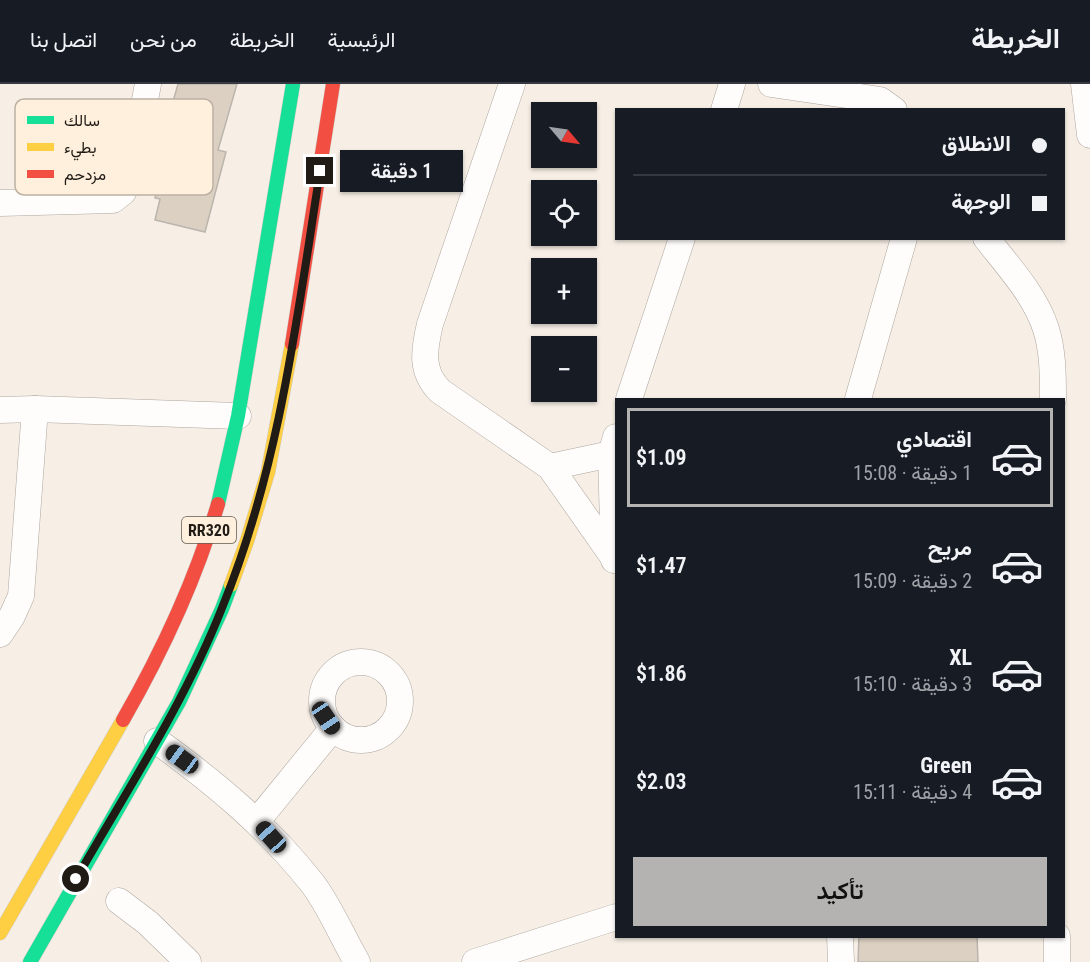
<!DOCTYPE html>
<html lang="ar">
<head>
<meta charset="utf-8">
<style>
	:root { --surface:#171b24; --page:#20242c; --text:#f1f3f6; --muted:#9ea1a6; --line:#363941; --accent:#b5b3b2 }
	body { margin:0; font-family:"Roboto Condensed",Vazirmatn,sans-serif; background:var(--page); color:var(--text); direction:rtl; height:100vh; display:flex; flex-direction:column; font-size:22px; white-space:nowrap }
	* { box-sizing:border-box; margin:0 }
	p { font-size:20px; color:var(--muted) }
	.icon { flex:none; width:33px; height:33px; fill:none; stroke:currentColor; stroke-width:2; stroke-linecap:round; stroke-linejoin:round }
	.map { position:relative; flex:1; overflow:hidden; direction:ltr }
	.side { position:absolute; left:615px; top:314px; width:450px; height:540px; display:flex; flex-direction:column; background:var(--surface); border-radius:0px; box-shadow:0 2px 4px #0004; direction:rtl }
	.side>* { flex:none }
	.hud { position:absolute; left:615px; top:24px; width:450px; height:132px; border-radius:0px; box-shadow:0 2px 4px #0004; direction:rtl; display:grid; align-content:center; height:132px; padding:0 18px; background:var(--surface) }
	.needle { width:39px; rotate:119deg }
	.controls { position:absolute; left:531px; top:18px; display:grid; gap:12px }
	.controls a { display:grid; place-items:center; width:66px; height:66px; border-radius:0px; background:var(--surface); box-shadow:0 2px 4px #0004; font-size:30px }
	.end { position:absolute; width:27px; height:27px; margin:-14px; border:8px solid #201b15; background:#fff; box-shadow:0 0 0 3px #fff }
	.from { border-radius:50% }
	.bubble { position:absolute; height:42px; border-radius:0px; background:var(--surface); box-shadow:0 2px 4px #0004; font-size:20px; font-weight:600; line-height:42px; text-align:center; direction:rtl }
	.car { position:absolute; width:18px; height:36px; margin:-18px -9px; border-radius:8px; box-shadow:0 0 4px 2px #0007; background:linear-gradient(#222 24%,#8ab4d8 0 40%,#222 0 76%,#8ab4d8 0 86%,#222 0) }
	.hud b { display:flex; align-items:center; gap:21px; height:57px; font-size:22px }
	.hud b+b { border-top:2px solid var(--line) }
	.hud i { width:15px; height:15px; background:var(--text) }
	ul { padding:10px 0 0; list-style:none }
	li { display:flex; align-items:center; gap:18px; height:99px; margin:0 12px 9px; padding:0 6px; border:3px solid transparent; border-radius:0px }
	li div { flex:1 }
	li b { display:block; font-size:22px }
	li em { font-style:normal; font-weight:600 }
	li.on { border-color:var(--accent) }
	li>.icon { width:54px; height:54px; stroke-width:1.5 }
	.cta { display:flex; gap:12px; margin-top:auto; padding:12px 18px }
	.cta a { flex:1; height:69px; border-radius:0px; background:var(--accent); color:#111; font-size:24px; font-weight:600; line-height:69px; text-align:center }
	header { display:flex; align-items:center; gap:36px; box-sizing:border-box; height:84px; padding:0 30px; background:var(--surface); border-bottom:2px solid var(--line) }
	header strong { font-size:28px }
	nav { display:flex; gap:33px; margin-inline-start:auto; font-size:21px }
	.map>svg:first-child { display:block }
	.building { fill:#dcd0c2; stroke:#bab5ad; stroke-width:1.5 }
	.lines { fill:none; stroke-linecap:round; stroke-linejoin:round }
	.street-casing { stroke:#ada69f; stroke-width:27 }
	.fast-casing { stroke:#cfccc7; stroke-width:15 }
	.slow-casing { stroke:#cfccc7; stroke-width:15 }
	.jam-casing { stroke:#cfccc7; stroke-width:15 }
	.street { stroke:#fefdfb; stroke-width:26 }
	.fast { stroke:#16e098; stroke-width:14 }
	.slow { stroke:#ffcf43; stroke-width:14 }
	.jam { stroke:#f24e42; stroke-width:14 }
	.route { stroke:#201b15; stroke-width:8 }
	.labels { text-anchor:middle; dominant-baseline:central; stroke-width:4.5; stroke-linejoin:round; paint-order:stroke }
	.shield { fill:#fff0de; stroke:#635b51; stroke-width:1.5 }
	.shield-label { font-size:16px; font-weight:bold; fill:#201b15 }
	.key { fill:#fff0de; stroke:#bcb0a2; stroke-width:1.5 }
	.key-label { font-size:16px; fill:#201b15 }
</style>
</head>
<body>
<header>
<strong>الخريطة</strong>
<nav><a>الرئيسية</a><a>الخريطة</a><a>من نحن</a><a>اتصل بنا</a></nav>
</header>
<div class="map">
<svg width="1090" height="878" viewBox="0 0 1090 878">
	<rect width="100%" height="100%" fill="#f7efe6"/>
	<g class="building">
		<polygon points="178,0 237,0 218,66 226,68 205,148 155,136 160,115 155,114 175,34 169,32"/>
		<polygon points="859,852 977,852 978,878 858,878"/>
	</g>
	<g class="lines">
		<g class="street-casing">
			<g id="street">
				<path d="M512,0L430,240C424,266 420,287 440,307L550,383L614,474"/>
				<polyline points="771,0 880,16 894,26"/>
				<polyline points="1084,0 1090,51"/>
				<polyline points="724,26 732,0"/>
				<polyline points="0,119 113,116 123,108 130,95 148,0"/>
				<path d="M986,154C1008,182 1035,211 1046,245C1053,267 1053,292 1053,315"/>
				<polyline points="629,315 682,154"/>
				<polyline points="858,315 904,154"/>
				<polyline points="0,326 35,325 238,332"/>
				<polyline points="550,383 611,370"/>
				<polyline points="614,476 611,370 616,353"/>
				<polyline points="0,550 12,532 21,512 35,325"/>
				<circle cx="361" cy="617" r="39"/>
				<path d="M157,657C215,699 267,742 312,799C328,819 343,854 357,878"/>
				<polyline points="257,737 333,644"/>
				<polyline points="119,817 148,839 188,878"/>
				<polyline points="840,852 841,878"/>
				<polyline points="1057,852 1057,878"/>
				<polyline points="475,878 616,833"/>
			</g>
		</g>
		<g class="fast-casing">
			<g id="fast">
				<polyline points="218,420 238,332 293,0"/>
				<polyline points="30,878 179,618 222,525 231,501"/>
			</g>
		</g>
		<g class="slow-casing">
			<g id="slow">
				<polyline points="231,501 247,457 268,388 292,260"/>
				<polyline points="0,849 123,636"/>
			</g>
		</g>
		<g class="jam-casing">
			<g id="jam">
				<polyline points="292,260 333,0"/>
				<path d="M123,636C162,568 196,495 218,420"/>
			</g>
		</g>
		<use href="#street" class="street"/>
		<use href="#fast" class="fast"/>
		<use href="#slow" class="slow"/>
		<use href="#jam" class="jam"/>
	</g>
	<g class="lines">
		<path class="route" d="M76,795C127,706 184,620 222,524C279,385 297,235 320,87"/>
	</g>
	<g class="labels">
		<rect class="shield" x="182" y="433" width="54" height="26" rx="4.5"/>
		<g class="shield-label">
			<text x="209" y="446">RR320</text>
		</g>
	</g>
	<rect x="15" y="15" width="198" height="96" rx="9" class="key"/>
	<rect x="27" y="32" width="27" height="8" fill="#16e098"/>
	<rect x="27" y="59" width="27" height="8" fill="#ffcf43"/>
	<rect x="27" y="86" width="27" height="8" fill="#f24e42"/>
	<g class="key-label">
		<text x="64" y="42">سالك</text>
		<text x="64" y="69">بطيء</text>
		<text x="64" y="96">مزدحم</text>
	</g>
</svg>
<div class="controls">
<a><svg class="needle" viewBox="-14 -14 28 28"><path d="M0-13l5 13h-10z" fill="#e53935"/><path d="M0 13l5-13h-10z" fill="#9ea1a6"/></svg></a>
<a><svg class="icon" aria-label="locate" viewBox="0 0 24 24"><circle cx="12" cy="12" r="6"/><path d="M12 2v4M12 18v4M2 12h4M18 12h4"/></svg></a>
<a>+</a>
<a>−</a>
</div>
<i class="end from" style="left:76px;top:795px"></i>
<i class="end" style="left:320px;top:87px"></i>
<div class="bubble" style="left:340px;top:66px;width:123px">1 دقيقة</div>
<i class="car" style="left:326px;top:634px;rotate:146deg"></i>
<i class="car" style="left:182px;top:675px;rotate:306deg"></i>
<i class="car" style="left:271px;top:753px;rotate:318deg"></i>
<div class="hud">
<b><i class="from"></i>الانطلاق</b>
<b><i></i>الوجهة</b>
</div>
<section class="side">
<ul>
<li class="on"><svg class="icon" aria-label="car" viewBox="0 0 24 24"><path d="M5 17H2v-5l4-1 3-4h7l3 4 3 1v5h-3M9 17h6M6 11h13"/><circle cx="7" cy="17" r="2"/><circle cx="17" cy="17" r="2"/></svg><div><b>اقتصادي</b><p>1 دقيقة · 15:08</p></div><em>$1.09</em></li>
<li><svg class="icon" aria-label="car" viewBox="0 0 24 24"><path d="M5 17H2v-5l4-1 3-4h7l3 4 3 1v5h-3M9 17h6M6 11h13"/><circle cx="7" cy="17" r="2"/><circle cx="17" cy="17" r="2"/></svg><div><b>مريح</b><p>2 دقيقة · 15:09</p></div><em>$1.47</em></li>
<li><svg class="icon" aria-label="car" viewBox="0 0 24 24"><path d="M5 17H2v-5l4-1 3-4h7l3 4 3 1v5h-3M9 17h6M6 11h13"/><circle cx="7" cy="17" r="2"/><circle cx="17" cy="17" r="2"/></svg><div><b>XL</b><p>3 دقيقة · 15:10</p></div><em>$1.86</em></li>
<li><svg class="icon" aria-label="car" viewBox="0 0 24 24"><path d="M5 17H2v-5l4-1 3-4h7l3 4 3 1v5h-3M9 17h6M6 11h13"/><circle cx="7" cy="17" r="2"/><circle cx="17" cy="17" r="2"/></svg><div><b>Green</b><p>4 دقيقة · 15:11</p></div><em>$2.03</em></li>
</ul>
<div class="cta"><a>تأكيد</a></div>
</section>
</div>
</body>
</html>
